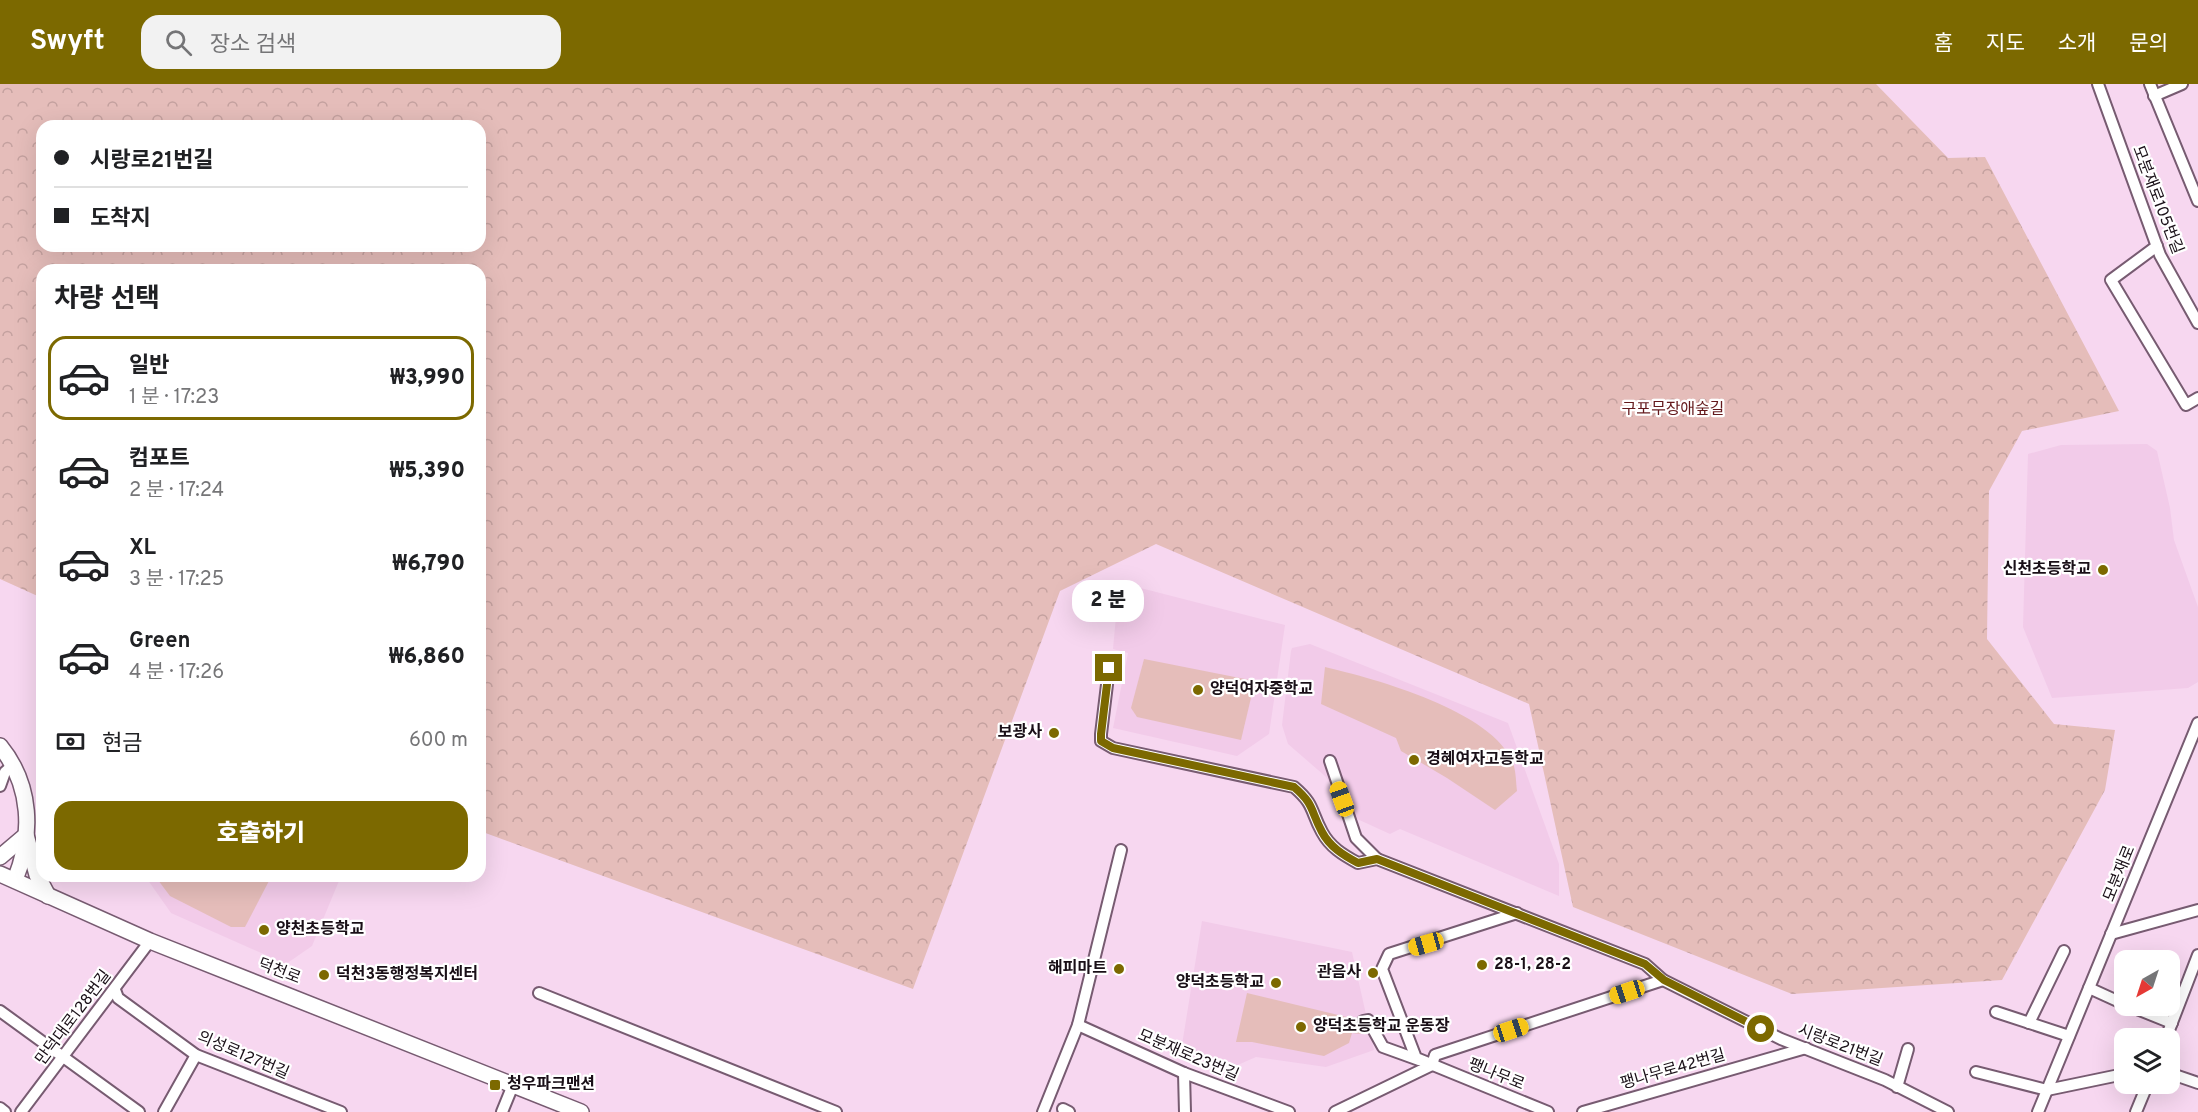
<!DOCTYPE html>
<html lang="ko">
<head>
<meta charset="utf-8">
<style>
	:root { --surface:#fff; --page:#f2f2f2; --text:#202124; --muted:#757577; --line:#e0e0e0; --accent:#7c6900 }
	body { margin:0; font-family:Overpass,"Noto Sans KR",sans-serif; background:var(--page); color:var(--text); height:100vh; display:flex; flex-direction:column; font-size:22px; white-space:nowrap }
	* { box-sizing:border-box; margin:0 }
	p { font-size:20px; color:var(--muted) }
	.icon { flex:none; width:33px; height:33px; fill:none; stroke:currentColor; stroke-width:2; stroke-linecap:round; stroke-linejoin:round }
	.map { position:relative; flex:1; overflow:hidden }
	.drawer { position:absolute; left:36px; top:180px; width:450px; height:618px; display:flex; flex-direction:column; background:var(--surface); border-radius:18px; box-shadow:0 6px 24px #0002 }
	.drawer>* { flex:none }
	.guide { position:absolute; left:36px; top:36px; width:450px; height:132px; border-radius:18px; box-shadow:0 6px 24px #0002; display:grid; align-content:center; height:132px; padding:0 18px; background:var(--surface) }
	.needle { width:39px; rotate:219deg }
	.buttons { position:absolute; left:2114px; top:866px; display:grid; gap:12px }
	.buttons a { display:grid; place-items:center; width:66px; height:66px; border-radius:12px; background:var(--surface); box-shadow:0 6px 24px #0002; font-size:30px }
	.end { position:absolute; width:27px; height:27px; margin:-14px; border:8px solid #7c6900; background:#fff; box-shadow:0 0 0 3px #fff }
	.from { border-radius:50% }
	.bubble { position:absolute; height:42px; border-radius:18px; background:var(--surface); box-shadow:0 6px 24px #0002; font-size:20px; font-weight:800; line-height:42px; text-align:center }
	.car { position:absolute; width:18px; height:36px; margin:-18px -9px; border-radius:8px; box-shadow:0 0 4px 2px #0007; background:linear-gradient(#f5c518 24%,#345 0 40%,#f5c518 0 76%,#345 0 86%,#f5c518 0) }
	.guide b { display:flex; align-items:center; gap:21px; height:57px; font-size:22px }
	.guide b+b { border-top:2px solid var(--line) }
	.guide i { width:15px; height:15px; background:var(--text) }
	ul { padding:0; list-style:none }
	li { display:flex; align-items:center; gap:18px; height:84px; margin:0 12px 9px; padding:0 6px; border:3px solid transparent; border-radius:18px }
	li div { flex:1 }
	li b { display:block; font-size:22px }
	li em { font-style:normal; font-weight:800 }
	li.current { border-color:var(--accent) }
	li>.icon { width:54px; height:54px; stroke-width:1.5 }
	h2 { padding:0 18px; font-size:27px; line-height:72px }
	.pay { display:flex; align-items:center; gap:15px; height:66px; padding:0 18px; font-size:22px }
	.pay p { margin-inline-start:auto }
	.primary-button { display:flex; gap:12px; margin-top:auto; padding:12px 18px }
	.primary-button a { flex:1; height:69px; border-radius:18px; background:var(--accent); color:#fff; font-size:24px; font-weight:800; line-height:69px; text-align:center }
	header { display:flex; align-items:center; gap:36px; box-sizing:border-box; height:84px; padding:0 30px; background:var(--accent); color:#fff }
	header strong { font-size:28px }
	nav { display:flex; gap:33px; margin-inline-start:auto; font-size:21px }
	.search { width:420px; height:54px; background:var(--page); display:flex; align-items:center; gap:15px; box-sizing:border-box; padding:0 21px; border-radius:18px; color:var(--muted); font-size:22px }
	.map>svg:first-child { display:block }
	.built { fill:#f2cbe9 }
	.grass { fill:#e5bdba }
	.forest { fill:url(#forest-crowns); fill-rule:evenodd }
	.lines { fill:none; stroke-linecap:round; stroke-linejoin:round }
	.street-casing { stroke:#775b71; stroke-width:14 }
	.secondary-casing { stroke:#775b71; stroke-width:18 }
	.street { stroke:#fff; stroke-width:10 }
	.secondary { stroke:#fff; stroke-width:15 }
	.route { stroke:#7c6900; stroke-width:8 }
	.poi-dot { fill:#7c6900; stroke:#fff; stroke-width:2 }
	.labels { text-anchor:middle; dominant-baseline:central; stroke-width:4.5; stroke-linejoin:round; paint-order:stroke }
	.street-label { font-size:16px; fill:#190f17; stroke:#fff }
	.park-label { font-size:16px; fill:#64191c; stroke:#fff }
	.poi-label { font-size:16px; font-weight:bold; fill:#190f17; stroke:#fff; text-anchor:start }
</style>
</head>
<body>
<header>
<strong>Swyft</strong>
<div class="search"><svg class="icon" aria-label="search" viewBox="0 0 24 24"><circle cx="10" cy="10" r="6"/><path d="M15 15l6 6"/></svg>장소 검색</div>
<nav><a>홈</a><a>지도</a><a>소개</a><a>문의</a></nav>
</header>
<div class="map">
<svg width="2198" height="1028" viewBox="0 0 2198 1028">
	<defs>
		<pattern id="forest-crowns" width="20" height="18" patternUnits="userSpaceOnUse" patternTransform="scale(1.5)"><rect width="20" height="18" fill="#e5bdba"/><path d="M2 6a3 3 0 1 1 6 0M12 15a3 3 0 1 1 6 0" fill="none" stroke="#c4a19f"/></pattern>
	</defs>
	<rect width="100%" height="100%" fill="#f7d7f0"/>
	<g class="built">
		<polygon points="2147,360 2157,367 2170,424 2174,456 2198,523 2198,598 2188,604 2052,614 2023,543 2028,370 2061,361"/>
		<polygon points="1125,500 1285,541 1269,650 1237,672 1113,644 1128,569 1113,565 1118,511"/>
		<polygon points="1310,560 1508,639 1559,780 1559,812 1400,745 1390,750 1355,734 1325,692 1288,660 1282,641 1291,567 1292,564"/>
		<polygon points="145,792 341,792 312,862 286,880 171,829"/>
		<polygon points="1202,837 1352,868 1374,966 1326,983 1256,973 1233,983 1181,967"/>
	</g>
	<g class="grass">
		<polygon points="1144,575 1255,597 1241,656 1137,633 1131,624"/>
		<path d="M1325,583C1376,595 1493,627 1513,679C1516,687 1516,699 1517,707L1495,726L1447,694L1401,667L1396,654L1321,620Z"/>
		<polygon points="155,792 262,792 270,795 245,843 231,843 170,812"/>
		<polygon points="1247,909 1363,937 1361,950 1352,949 1349,959 1324,972 1252,958 1236,958"/>
	</g>
	<path class="forest" d="M0,0H1876L1948,74L1985,73L2119,327L2022,347L1989,407L1987,555L2054,640L2115,646L2105,706L2002,896L1792,910L1573,823L1529,620L1156,460L1060,507L913,905L480,747V186H42V514L0,495ZM42,42H480V162H42Z"/>
	<g class="lines">
		<g class="street-casing">
			<g id="street">
				<polyline points="2098,0 2160,171 2198,239"/>
				<polyline points="2150,0 2198,117"/>
				<polyline points="2154,12 2182,0"/>
				<polyline points="2157,162 2111,196 2186,321 2198,314"/>
				<path d="M1109,584L1101,650V657L1113,664L1294,703C1315,721 1310,726 1322,748C1330,763 1343,771 1358,779L1377,775L1645,880L1663,896L1781,955L1885,996L1948,1028"/>
				<polyline points="1330,677 1356,754 1377,775"/>
				<polyline points="0,702 5,688 12,682"/>
				<polyline points="1517,829 1389,870 1382,885 1416,974 1548,1028"/>
				<polyline points="2111,850 2198,826"/>
				<polyline points="2089,904 2124,920"/>
				<polyline points="115,906 118,914 196,971 341,1028"/>
				<polyline points="539,909 836,1028"/>
				<polyline points="2127,921 2172,939"/>
				<polyline points="0,927 139,1028"/>
				<polyline points="1996,928 2069,952"/>
				<polyline points="1363,937 1368,936 1383,963 1419,976"/>
				<polyline points="2029,939 2064,867"/>
				<polyline points="1078,941 1184,989 1289,1028"/>
				<polyline points="2166,954 2198,871"/>
				<polyline points="1432,981 1435,971 1663,896"/>
				<polyline points="1976,988 2047,1006 2124,990"/>
				<polyline points="1184,989 1185,1028"/>
				<polyline points="2169,989 2198,999"/>
				<polyline points="1897,1003 1908,965"/>
				<polyline points="0,1024 5,1028"/>
				<polyline points="1063,1025 1069,1028"/>
				<polyline points="21,1028 150,857"/>
				<polyline points="164,1028 196,971"/>
				<polyline points="502,1028 513,1001"/>
				<polyline points="1043,1028 1078,941 1121,766"/>
				<polyline points="1335,1028 1432,981"/>
				<polyline points="1583,1028 1806,964"/>
				<polyline points="2038,1028 2198,639"/>
				<polyline points="2136,1028 2148,999"/>
			</g>
		</g>
		<g class="secondary-casing">
			<g id="secondary">
				<path d="M0,662C32,701 33,751 15,796"/>
				<polyline points="0,773 26,751 37,791 48,812"/>
				<polyline points="0,790 150,857 581,1028"/>
			</g>
		</g>
		<use href="#street" class="street"/>
		<use href="#secondary" class="secondary"/>
	</g>
	<g class="lines">
		<path class="route" d="M1109,584L1101,650V657L1113,664L1294,703C1315,721 1310,726 1322,748C1330,763 1343,771 1358,779L1377,775L1645,880L1664,896L1761,945"/>
	</g>
	<g class="poi-dot">
		<circle cx="2103" cy="486" r="6"/>
		<circle cx="1198" cy="606" r="6"/>
		<circle cx="1054" cy="649" r="6"/>
		<circle cx="1414" cy="676" r="6"/>
		<circle cx="264" cy="846" r="6"/>
		<circle cx="1482" cy="881" r="6"/>
		<circle cx="1119" cy="885" r="6"/>
		<circle cx="1373" cy="889" r="6"/>
		<circle cx="324" cy="891" r="6"/>
		<circle cx="1276" cy="899" r="6"/>
		<circle cx="1301" cy="943" r="6"/>
		<rect x="489" y="995" width="12" height="12" rx="3"/>
	</g>
	<g class="labels">
		<g class="street-label">
			<text transform="translate(2157 116) rotate(69)">모분재로105번길</text>
			<text transform="translate(2120 790) rotate(-68)">모분재로</text>
			<text transform="translate(279 888) rotate(21)">덕천로</text>
			<text transform="translate(74 934) rotate(-53)">만덕대로128번길</text>
			<text transform="translate(1840 962) rotate(21)">시랑로21번길</text>
			<text transform="translate(243 972) rotate(23)">의성로127번길</text>
			<text transform="translate(1188 972) rotate(23)">모분재로23번길</text>
			<text transform="translate(1673 986) rotate(-16)">팽나무로42번길</text>
			<text transform="translate(1496 991) rotate(22)">팽나무로</text>
		</g>
		<g class="park-label">
			<text x="1673" y="326">구포무장애숲길</text>
		</g>
		<g class="poi-label">
			<text x="2091" y="486" text-anchor="end">신천초등학교</text>
			<text x="1210" y="606">양덕여자중학교</text>
			<text x="1042" y="649" text-anchor="end">보광사</text>
			<text x="1426" y="676">경혜여자고등학교</text>
			<text x="276" y="846">양천초등학교</text>
			<text x="1494" y="881">28-1, 28-2</text>
			<text x="1107" y="885" text-anchor="end">해피마트</text>
			<text x="1361" y="889" text-anchor="end">관음사</text>
			<text x="336" y="891">덕천3동행정복지센터</text>
			<text x="1264" y="899" text-anchor="end">양덕초등학교</text>
			<text x="1313" y="943">양덕초등학교 운동장</text>
			<text x="507" y="1001">청우파크맨션</text>
		</g>
	</g>
</svg>
<div class="buttons">
<a><svg class="needle" viewBox="-14 -14 28 28"><path d="M0-13l5 13h-10z" fill="#e53935"/><path d="M0 13l5-13h-10z" fill="#757577"/></svg></a>
<a><svg class="icon" aria-label="layers" viewBox="0 0 24 24"><path d="M12 4l9 5-9 5-9-5zM3 14l9 5 9-5"/></svg></a>
</div>
<i class="end from" style="left:1761px;top:945px"></i>
<i class="end" style="left:1109px;top:584px"></i>
<div class="bubble" style="left:1072px;top:496px;width:72px">2 분</div>
<i class="car" style="left:1342px;top:715px;rotate:340deg"></i>
<i class="car" style="left:1426px;top:860px;rotate:254deg"></i>
<i class="car" style="left:1627px;top:908px;rotate:252deg"></i>
<i class="car" style="left:1511px;top:946px;rotate:72deg"></i>
<div class="guide">
<b><i class="from"></i>시랑로21번길</b>
<b><i></i>도착지</b>
</div>
<section class="drawer">
<h2>차량 선택</h2>
<ul>
<li class="current"><svg class="icon" aria-label="car" viewBox="0 0 24 24"><path d="M5 17H2v-5l4-1 3-4h7l3 4 3 1v5h-3M9 17h6M6 11h13"/><circle cx="7" cy="17" r="2"/><circle cx="17" cy="17" r="2"/></svg><div><b>일반</b><p>1 분 · 17:23</p></div><em>₩3,990</em></li>
<li><svg class="icon" aria-label="car" viewBox="0 0 24 24"><path d="M5 17H2v-5l4-1 3-4h7l3 4 3 1v5h-3M9 17h6M6 11h13"/><circle cx="7" cy="17" r="2"/><circle cx="17" cy="17" r="2"/></svg><div><b>컴포트</b><p>2 분 · 17:24</p></div><em>₩5,390</em></li>
<li><svg class="icon" aria-label="car" viewBox="0 0 24 24"><path d="M5 17H2v-5l4-1 3-4h7l3 4 3 1v5h-3M9 17h6M6 11h13"/><circle cx="7" cy="17" r="2"/><circle cx="17" cy="17" r="2"/></svg><div><b>XL</b><p>3 분 · 17:25</p></div><em>₩6,790</em></li>
<li><svg class="icon" aria-label="car" viewBox="0 0 24 24"><path d="M5 17H2v-5l4-1 3-4h7l3 4 3 1v5h-3M9 17h6M6 11h13"/><circle cx="7" cy="17" r="2"/><circle cx="17" cy="17" r="2"/></svg><div><b>Green</b><p>4 분 · 17:26</p></div><em>₩6,860</em></li>
</ul>
<div class="pay"><svg class="icon" aria-label="cash" viewBox="0 0 24 24"><path d="M3 7h18v10H3z"/><circle cx="12" cy="12" r="2"/></svg>현금<p>600 m</p></div>
<div class="primary-button"><a>호출하기</a></div>
</section>
</div>
</body>
</html>
